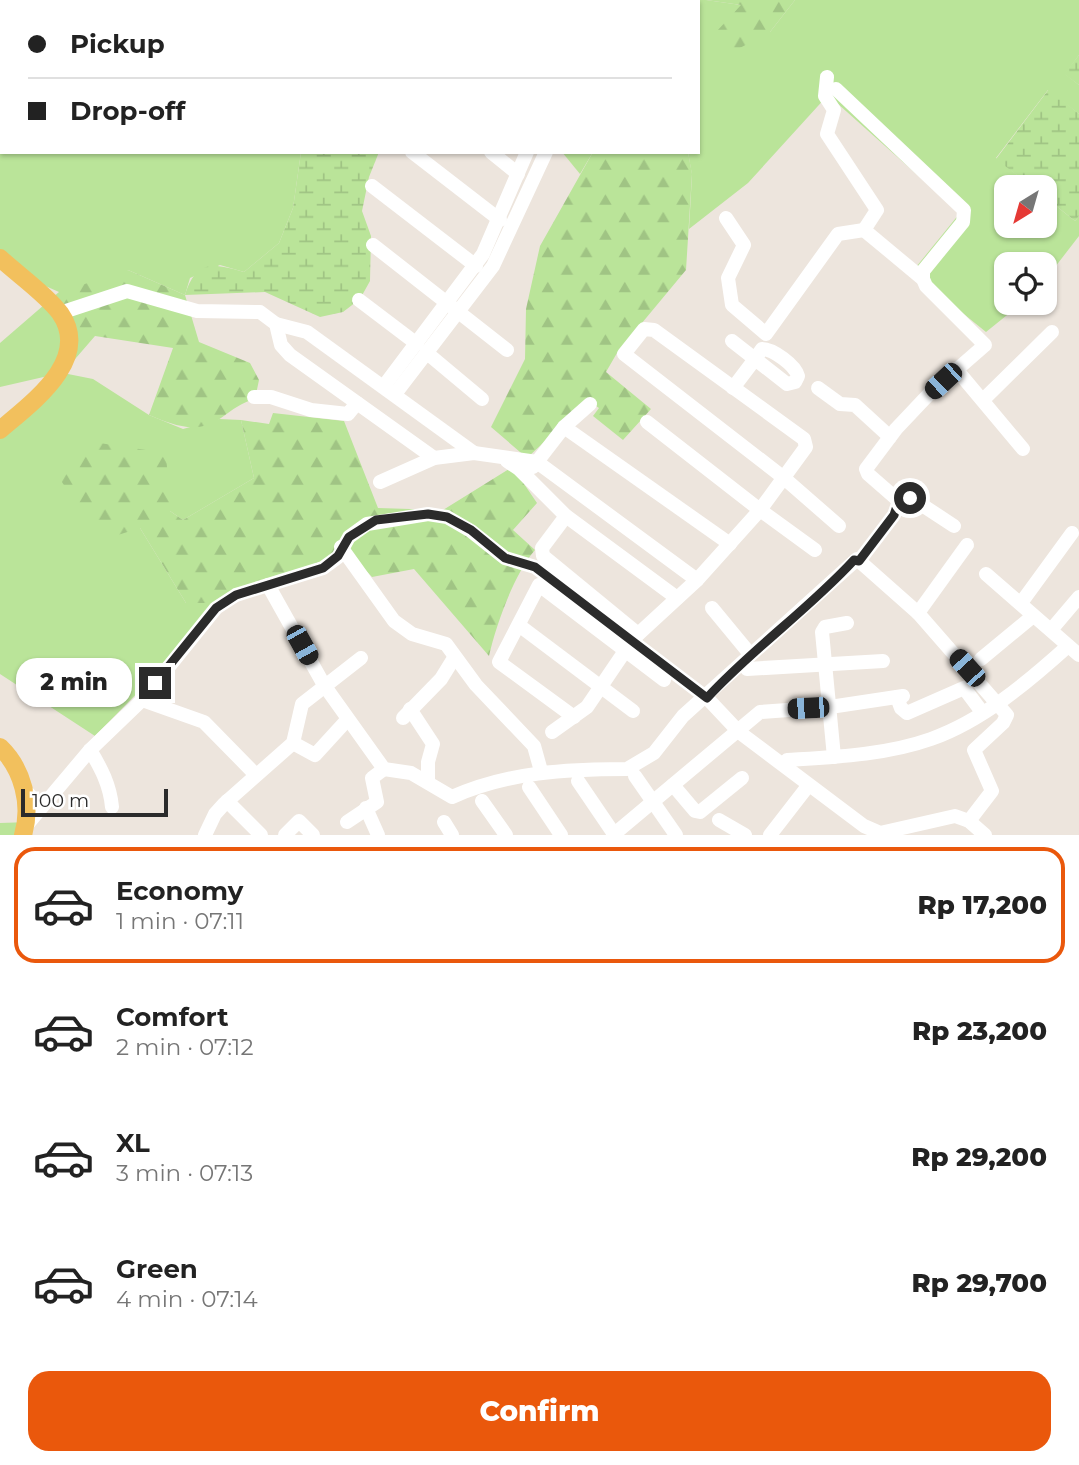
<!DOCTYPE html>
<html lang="en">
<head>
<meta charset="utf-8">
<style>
	:root { --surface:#fff; --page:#f2f2f2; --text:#222; --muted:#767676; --line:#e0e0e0; --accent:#ea580c }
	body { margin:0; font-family:Montserrat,sans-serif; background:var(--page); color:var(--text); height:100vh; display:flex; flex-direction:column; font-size:26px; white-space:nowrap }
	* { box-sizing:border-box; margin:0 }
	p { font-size:23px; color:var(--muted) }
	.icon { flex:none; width:38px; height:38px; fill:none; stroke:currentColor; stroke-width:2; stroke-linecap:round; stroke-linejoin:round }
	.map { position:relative; height:835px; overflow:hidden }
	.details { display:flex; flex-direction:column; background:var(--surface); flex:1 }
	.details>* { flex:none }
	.guide { position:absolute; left:0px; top:0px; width:700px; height:154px; box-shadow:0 2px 5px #0004; display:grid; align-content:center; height:154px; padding:0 28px; background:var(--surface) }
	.needle { width:46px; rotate:217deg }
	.tools { position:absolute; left:994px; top:175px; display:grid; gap:14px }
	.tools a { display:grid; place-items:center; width:63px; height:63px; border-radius:14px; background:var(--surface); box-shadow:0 2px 5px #0004; font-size:35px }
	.scale { position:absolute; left:21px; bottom:18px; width:147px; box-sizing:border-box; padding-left:7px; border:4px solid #2b2b2b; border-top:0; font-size:19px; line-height:24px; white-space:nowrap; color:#2b2b2b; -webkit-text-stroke:5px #fff; paint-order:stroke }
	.end { position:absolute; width:32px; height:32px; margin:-16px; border:9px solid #2b2b2b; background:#fff; box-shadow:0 0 0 4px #fff }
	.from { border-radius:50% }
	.bubble { position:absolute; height:49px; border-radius:21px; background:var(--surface); box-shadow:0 2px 5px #0004; font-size:23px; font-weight:800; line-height:49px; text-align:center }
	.car { position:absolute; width:21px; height:42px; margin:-21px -10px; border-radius:9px; box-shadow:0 0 5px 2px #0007; background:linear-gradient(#222 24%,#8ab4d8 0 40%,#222 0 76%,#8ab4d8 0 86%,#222 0) }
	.guide b { display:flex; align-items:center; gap:24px; height:66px; font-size:26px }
	.guide b+b { border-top:2px solid var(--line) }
	.guide i { width:18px; height:18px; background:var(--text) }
	ul { padding:12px 0 0; list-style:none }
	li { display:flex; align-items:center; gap:21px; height:116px; margin:0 14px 10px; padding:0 14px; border:4px solid transparent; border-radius:21px }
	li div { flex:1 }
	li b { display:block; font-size:26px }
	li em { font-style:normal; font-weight:800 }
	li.current { border-color:var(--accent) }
	li>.icon { width:63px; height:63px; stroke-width:1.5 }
	.action { display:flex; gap:14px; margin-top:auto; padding:14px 28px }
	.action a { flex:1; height:80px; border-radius:21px; background:var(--accent); color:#fff; font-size:28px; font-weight:800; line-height:80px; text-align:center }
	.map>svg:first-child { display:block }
	.grass { fill:#bae499 }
	.forest { fill:url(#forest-firs) }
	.wetland { fill:url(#wetland-marsh) }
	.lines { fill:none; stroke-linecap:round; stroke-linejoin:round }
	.minor { stroke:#fff; stroke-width:14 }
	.major { stroke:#f2c05d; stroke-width:18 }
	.route { stroke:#2b2b2b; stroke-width:9 }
</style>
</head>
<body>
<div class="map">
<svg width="1079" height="835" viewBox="0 0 1079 835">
	<defs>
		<pattern id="forest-firs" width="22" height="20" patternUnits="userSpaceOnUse" patternTransform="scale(1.75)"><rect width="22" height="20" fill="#bae499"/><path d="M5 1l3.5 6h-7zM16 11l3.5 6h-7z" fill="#a0c484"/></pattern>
		<pattern id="wetland-marsh" width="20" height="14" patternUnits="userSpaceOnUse" patternTransform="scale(1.75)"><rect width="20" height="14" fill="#bae499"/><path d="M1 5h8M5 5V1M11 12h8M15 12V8" fill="none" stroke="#a0c484"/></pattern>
	</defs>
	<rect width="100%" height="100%" fill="#ede5dd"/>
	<g class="grass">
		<polygon points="0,0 540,0 540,2 2,2 2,152 301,152 293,208 279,243 244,272 220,265 190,278 185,295 128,270 74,329 63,373 93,379 149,415 183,429 219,419 241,420 254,478 183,520 170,511 140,528 186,603 226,603 95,736 0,674 0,437 61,373 0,387 0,343 59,292 0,266"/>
		<polygon points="586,0 706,0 741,5 770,32 795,0 1079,0 1079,55 1065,74 1079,85 1079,114 1048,90 996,158 1032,187 1006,187 1006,226 1045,226 1045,197 1075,221 1079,216 1079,236 1045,280 1045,264 1006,264 1006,303 1022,303 986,332 912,272 960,213 828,95 748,183 689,229 692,175 688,152 698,152 698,2"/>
		<polygon points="562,152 593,152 580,174"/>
		<polygon points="30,822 24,835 0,835 0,823"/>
	</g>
	<g class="forest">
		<polygon points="706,0 795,0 770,32 736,50 723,44 717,31 741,5"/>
		<polygon points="593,152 688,152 692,174 686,270 617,353 606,372 651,409 623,440 593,416 599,408 588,401 527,458 491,427 525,359 526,309 540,246"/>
		<path d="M128,270L185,295L199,342L250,363L259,380L255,399C240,403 234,409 221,418C197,435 173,425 149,415L173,348L95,336L63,373L74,329L60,292Z"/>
		<path d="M273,413L344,421L378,508L443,510L509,469L518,475L537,503L513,530L535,550C514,574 496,625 489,656L414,569L372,577L349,553L226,603H186L140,528L102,540L57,475L86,441L166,453L170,511L183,520L254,478L241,420L269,424Z"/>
	</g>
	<g class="wetland">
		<polygon points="1079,55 1079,85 1064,74"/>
		<polygon points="1049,89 1079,114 1079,216 1075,221 1045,197 1045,187 1032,187 996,159"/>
		<path d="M301,152H379L369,177L362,211L371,236L370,281L360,299L343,312L320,317L265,292L185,295C196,260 212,263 244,272L279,243L293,208Z"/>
	</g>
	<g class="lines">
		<g class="minor">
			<polyline points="827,77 825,96 834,110 827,134 877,210 864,230 923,279 926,286 985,345 930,393 896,429 866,469 868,474 899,501 894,515 859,561"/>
			<polyline points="836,89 964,210 963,222 923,271 923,279"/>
			<polyline points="412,152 500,220"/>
			<polyline points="491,152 518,174"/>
			<polyline points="372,186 476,266"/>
			<polyline points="726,218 744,245 728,278 732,305 766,334 838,234 864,230"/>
			<polyline points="373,245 507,350"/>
			<polyline points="359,300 417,344"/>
			<polyline points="60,313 127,291 197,311 260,312 276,324 281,345 290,355 434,458"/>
			<polyline points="276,324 307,332 474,453"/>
			<path d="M732,341L755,359L762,349C773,349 795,365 798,376L795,382L787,384L755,359L733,388"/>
			<polyline points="427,353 482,399"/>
			<polyline points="956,369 1023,449"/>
			<polyline points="384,386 483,254 527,152"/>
			<polyline points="818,388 840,404 855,405 890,437"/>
			<polyline points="395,394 493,266 546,152"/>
			<polyline points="254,397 271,397 311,410 348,414 357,403"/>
			<polyline points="983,400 1052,332"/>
			<polyline points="564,427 730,544"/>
			<polyline points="507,461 519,469 566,516 677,598"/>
			<polyline points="533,467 564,427 590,404"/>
			<polyline points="380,482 434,458 474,453 537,462 697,580"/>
			<polyline points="899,501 916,501 954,526"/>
			<polyline points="566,516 542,548 543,556 638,634"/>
			<polyline points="341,547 394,621 412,634 446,644 476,685 534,746 541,771"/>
			<polyline points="815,550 760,510 806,447 804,439 654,330 644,329 624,354 784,478 839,526"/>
			<polyline points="986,574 1079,655"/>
			<path d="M268,585L324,685L384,769L411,773L452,797C508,772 567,769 627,769L654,753L683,716L857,559L918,613L1007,715L1003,723L974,750L992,791L969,821"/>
			<polyline points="1021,603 1072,533"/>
			<polyline points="712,608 750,654"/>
			<polyline points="918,613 967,545"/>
			<polyline points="520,626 633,711"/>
			<polyline points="1051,630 1079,597"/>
			<polyline points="634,638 697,580 760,510 647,422"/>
			<polyline points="981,659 1033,616"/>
			<polyline points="747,669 883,661"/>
			<polyline points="897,697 901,708 907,713 964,688 982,712"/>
			<polyline points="142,700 204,722 255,774"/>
			<polyline points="410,709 433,744 428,762 428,780"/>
			<polyline points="574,717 499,662 539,585 664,680"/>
			<polyline points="403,718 441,679 454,658"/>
			<polyline points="552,732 587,707 627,648"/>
			<polyline points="293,743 315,755 347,720"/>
			<path d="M90,750C101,768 110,785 112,807"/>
			<polyline points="834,757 822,632 825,627 847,623"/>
			<path d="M787,760C834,757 886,755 931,739C982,721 1028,682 1068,646"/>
			<polyline points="635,776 676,835"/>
			<polyline points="578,781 614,834"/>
			<polyline points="673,785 695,811 700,812 742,778"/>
			<polyline points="529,787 561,835"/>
			<polyline points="227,801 261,835"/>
			<polyline points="482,801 506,835"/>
			<polyline points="366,808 378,835"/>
			<polyline points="719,820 745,835"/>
			<polyline points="347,822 377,802 372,778 384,769"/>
			<polyline points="444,822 452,835"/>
			<polyline points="26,826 90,750 142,700 216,608 236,595 323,568 338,557 349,537 367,524 428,514 447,517 471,531 505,558 535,567 707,698 739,732 864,826 880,833 955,816 969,821 985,835"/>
			<polyline points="205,835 215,814 224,804 293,743 302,704 361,658"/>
			<polyline points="285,835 299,821 313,835"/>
			<polyline points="613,835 760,712 830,707 903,696"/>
			<polyline points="770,835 808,786"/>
		</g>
		<g class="major">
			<path d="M0,258C17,274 46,294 60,313C93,360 30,404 0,430"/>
			<path d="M0,747C23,769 32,805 23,835"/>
		</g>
	</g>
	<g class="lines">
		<path class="route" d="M155,683L216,608L236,595L323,568L338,556L349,537L376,520L428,514L447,517L471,530L505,558L535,567L707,698C753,648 808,610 854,560L859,561L894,515L899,500L910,498"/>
	</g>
</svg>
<div class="tools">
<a><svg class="needle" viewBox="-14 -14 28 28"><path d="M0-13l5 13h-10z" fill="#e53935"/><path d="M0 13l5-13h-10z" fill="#767676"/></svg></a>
<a><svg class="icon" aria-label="locate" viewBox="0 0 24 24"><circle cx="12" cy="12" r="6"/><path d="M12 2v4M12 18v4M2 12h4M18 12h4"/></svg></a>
</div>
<div class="scale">100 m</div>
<i class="end from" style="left:910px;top:498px"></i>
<i class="end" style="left:155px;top:683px"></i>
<div class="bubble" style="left:16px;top:658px;width:116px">2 min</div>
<i class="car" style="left:943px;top:381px;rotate:227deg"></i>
<i class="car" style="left:302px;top:645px;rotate:151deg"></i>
<i class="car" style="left:967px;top:668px;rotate:318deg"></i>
<i class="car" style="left:808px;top:708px;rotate:267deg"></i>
<div class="guide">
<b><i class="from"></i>Pickup</b>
<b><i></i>Drop-off</b>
</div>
</div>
<section class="details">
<ul>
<li class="current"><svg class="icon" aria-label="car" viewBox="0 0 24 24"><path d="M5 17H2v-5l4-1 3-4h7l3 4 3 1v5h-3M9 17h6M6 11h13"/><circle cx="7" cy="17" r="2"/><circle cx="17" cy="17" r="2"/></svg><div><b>Economy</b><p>1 min · 07:11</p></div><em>Rp 17,200</em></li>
<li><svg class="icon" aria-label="car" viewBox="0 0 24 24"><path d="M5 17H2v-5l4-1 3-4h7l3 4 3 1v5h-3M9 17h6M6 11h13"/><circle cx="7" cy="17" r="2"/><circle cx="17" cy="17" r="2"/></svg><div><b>Comfort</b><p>2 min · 07:12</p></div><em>Rp 23,200</em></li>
<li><svg class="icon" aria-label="car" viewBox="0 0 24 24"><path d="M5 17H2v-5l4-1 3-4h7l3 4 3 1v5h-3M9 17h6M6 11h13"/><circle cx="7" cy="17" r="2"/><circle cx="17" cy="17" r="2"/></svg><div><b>XL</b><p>3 min · 07:13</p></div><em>Rp 29,200</em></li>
<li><svg class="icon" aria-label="car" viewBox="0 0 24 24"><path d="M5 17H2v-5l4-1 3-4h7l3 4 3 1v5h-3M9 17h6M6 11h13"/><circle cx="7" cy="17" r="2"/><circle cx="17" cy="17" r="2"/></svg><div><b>Green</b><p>4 min · 07:14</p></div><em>Rp 29,700</em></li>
</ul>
<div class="action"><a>Confirm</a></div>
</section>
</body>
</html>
